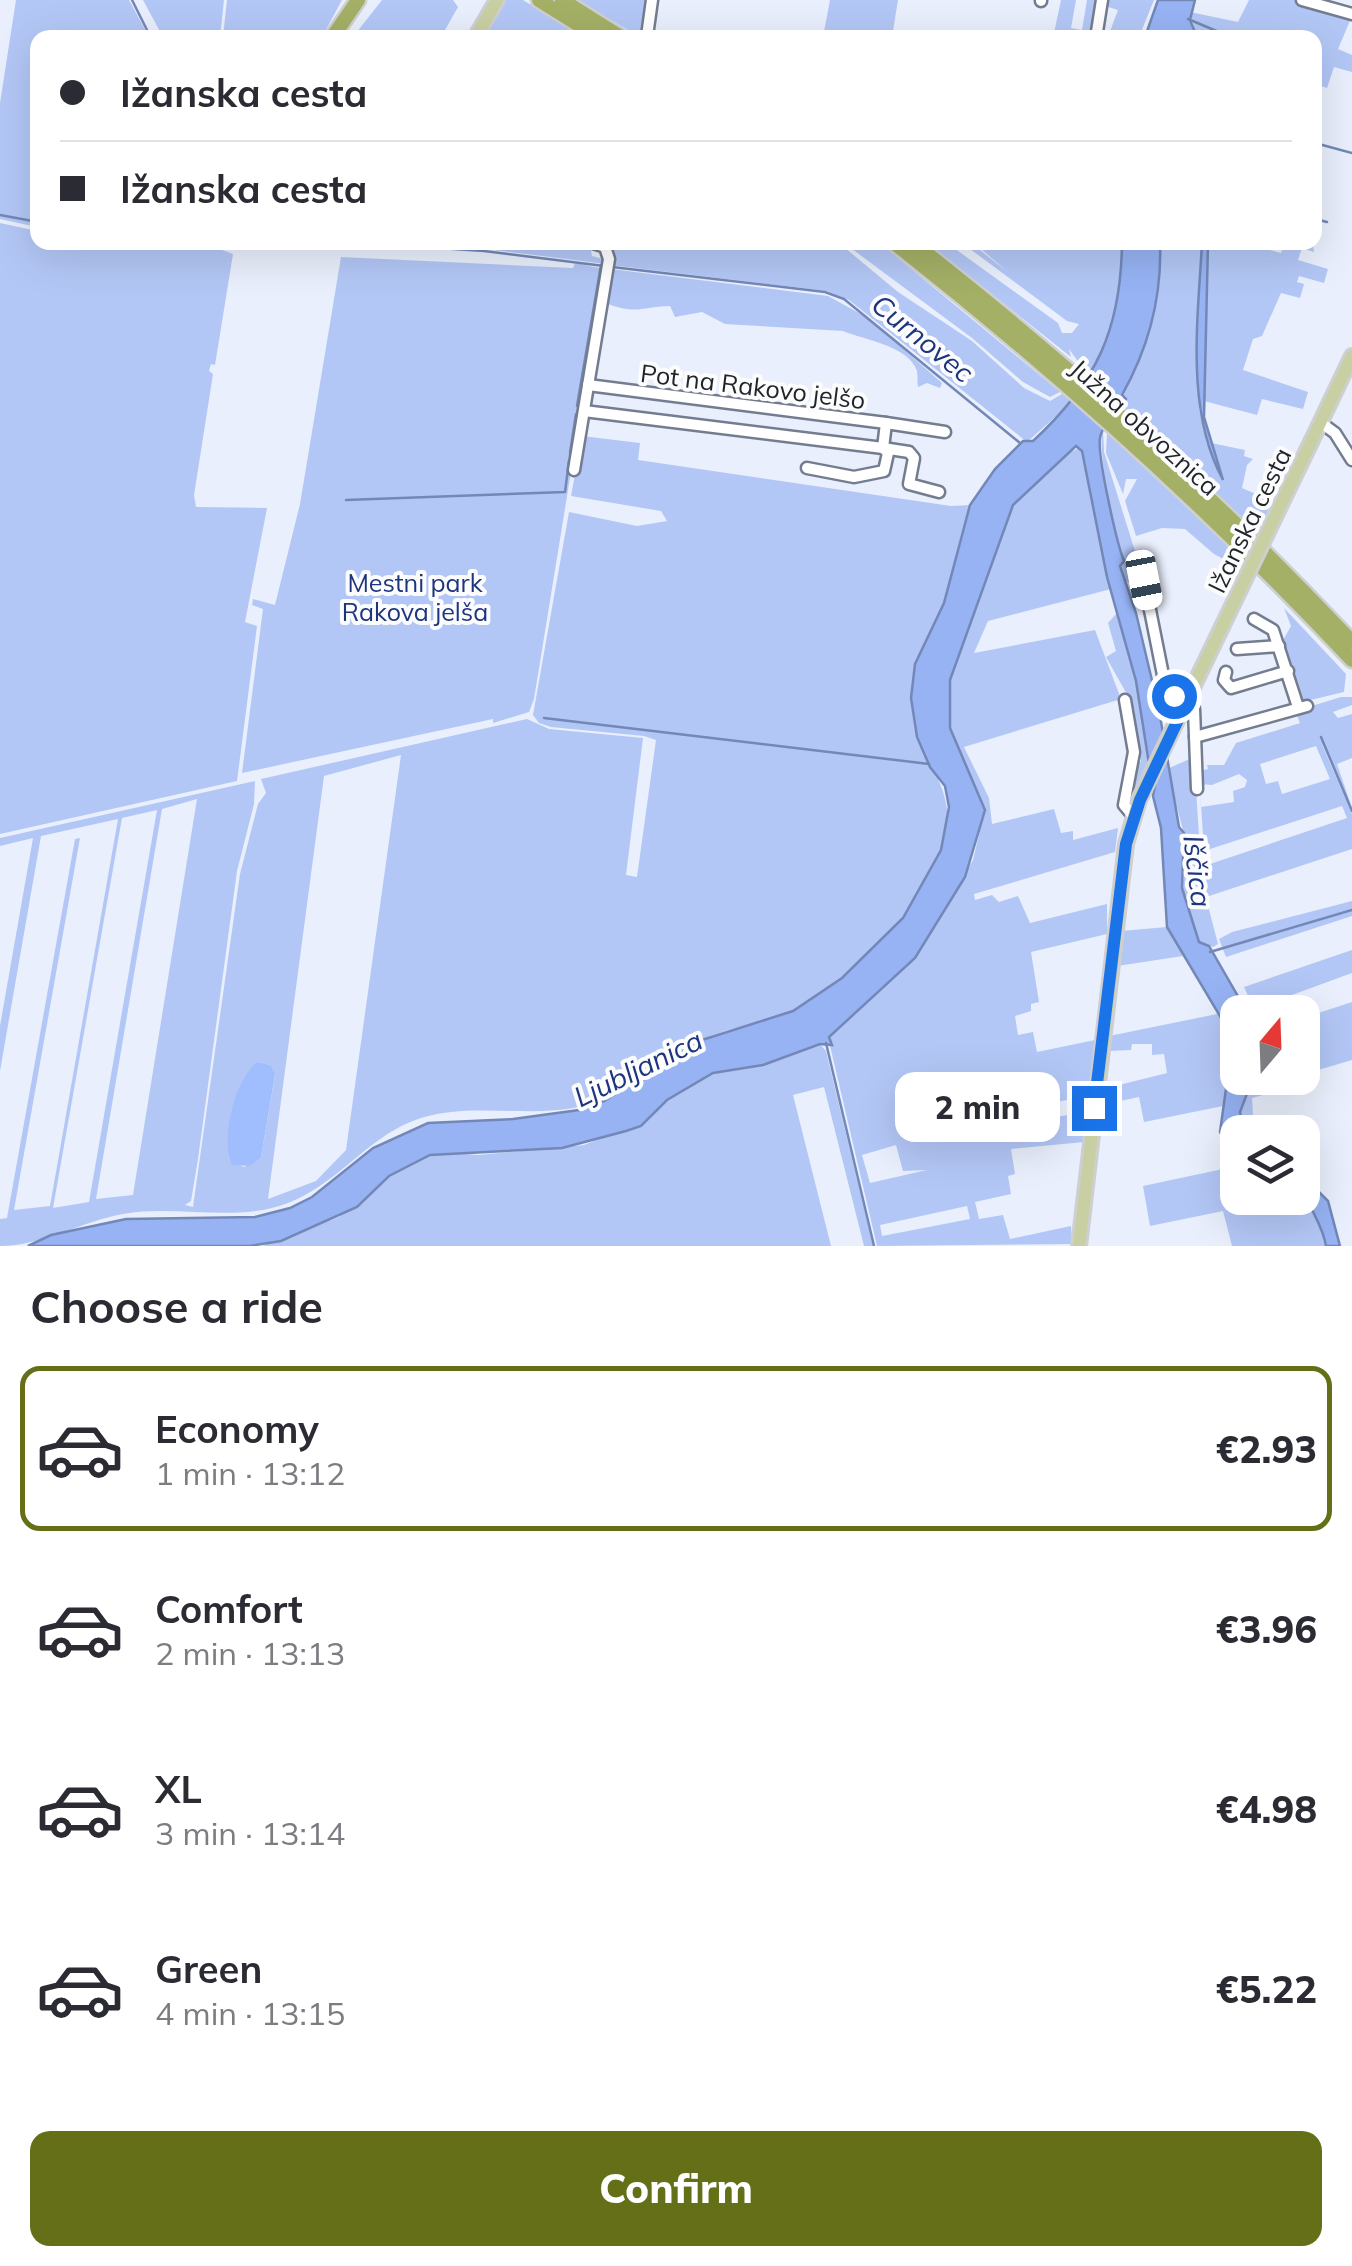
<!DOCTYPE html>
<html lang="en">
<head>
<meta charset="utf-8">
<style>
	:root { --surface:#fff; --page:#f7f7f7; --text:#2b2b33; --muted:#7c7c81; --line:#e1e1e2; --accent:#646f18 }
	body { margin:0; font-family:Mulish,sans-serif; background:var(--page); color:var(--text); height:100vh; display:flex; flex-direction:column; font-size:38px; white-space:nowrap }
	* { box-sizing:border-box; margin:0 }
	p { font-size:32px; color:var(--muted) }
	.icon { flex:none; width:55px; height:55px; fill:none; stroke:currentColor; stroke-width:2; stroke-linecap:round; stroke-linejoin:round }
	.map { position:relative; height:1246px; overflow:hidden }
	.panel { display:flex; flex-direction:column; background:var(--surface); flex:1 }
	.panel>* { flex:none }
	.banner { position:absolute; left:30px; top:30px; width:1292px; height:220px; border-radius:20px; box-shadow:0 10px 40px #0002; display:grid; align-content:center; height:220px; padding:0 30px; background:var(--surface) }
	.needle { width:65px; rotate:19deg }
	.controls { position:absolute; left:1220px; top:995px; display:grid; gap:20px }
	.controls a { display:grid; place-items:center; width:100px; height:100px; border-radius:20px; background:var(--surface); box-shadow:0 10px 40px #0002; font-size:50px }
	.end { position:absolute; width:45px; height:45px; margin:-22px; border:12px solid #1a73e8; background:#fff; box-shadow:0 0 0 5px #fff }
	.from { border-radius:50% }
	.bubble { position:absolute; height:70px; border-radius:20px; background:var(--surface); box-shadow:0 10px 40px #0002; font-size:32px; font-weight:800; line-height:70px; text-align:center }
	.car { position:absolute; width:30px; height:60px; margin:-30px -15px; border-radius:12px; box-shadow:0 0 8px 2px #0007; background:linear-gradient(#fff 24%,#345 0 40%,#fff 0 76%,#345 0 86%,#fff 0) }
	.banner b { display:flex; align-items:center; gap:35px; height:95px; font-size:38px }
	.banner b+b { border-top:2px solid var(--line) }
	.banner i { width:25px; height:25px; background:var(--text) }
	ul { padding:0; list-style:none }
	li { display:flex; align-items:center; gap:30px; height:165px; margin:0 20px 15px; padding:0 10px; border:5px solid transparent; border-radius:20px }
	li div { flex:1 }
	li b { display:block; font-size:38px }
	li em { font-style:normal; font-weight:800 }
	li.active { border-color:var(--accent) }
	li>.icon { width:90px; height:90px; stroke-width:1.5 }
	h2 { padding:0 30px; font-size:45px; line-height:120px }
	.button { display:flex; gap:20px; margin-top:auto; padding:20px 30px }
	.button a { flex:1; height:115px; border-radius:20px; background:var(--accent); color:#fff; font-size:40px; font-weight:800; line-height:115px; text-align:center }
	.map>svg:first-child { display:block }
	.green { fill:#b3c7f6; fill-rule:evenodd }
	.forest { fill:#a0bdfe }
	.water { fill:#97b3f4; stroke:#7388b7; stroke-width:2.5 }
	.lines { fill:none; stroke-linecap:round; stroke-linejoin:round }
	.stream { stroke:#7388b7; stroke-width:2.5 }
	.minor-casing { stroke:#747d90; stroke-width:15 }
	.major-casing { stroke:#cecfd0; stroke-width:18 }
	.highway-casing { stroke:#cecfd0; stroke-width:19 }
	.minor { stroke:#fff; stroke-width:10 }
	.major { stroke:#c8d0a3; stroke-width:12 }
	.highway { stroke:#a4b066; stroke-width:14 }
	.major-bridge-casing { stroke:#cecfd0; stroke-width:18; stroke-linecap:butt }
	.major-bridge { stroke:#c8d0a3; stroke-width:12 }
	.route { stroke:#1a73e8; stroke-width:12 }
	.labels { text-anchor:middle; dominant-baseline:central; stroke-width:8; stroke-linejoin:round; paint-order:stroke }
	.street-label { font-size:25px; fill:#1f232a; stroke:#fcfcfc }
	.park-label { font-size:25px; fill:#1d357f; stroke:#fcfcfc }
	.water-label { font-size:28px; font-style:italic; fill:#1d357f; stroke:#fcfcfc }
</style>
</head>
<body>
<div class="map">
<svg width="1352" height="1246" viewBox="0 0 1352 1246">
	<rect width="100%" height="100%" fill="#e9effc"/>
	<g class="green">
		<polygon points="16,0 129,0 149,37 38,38 37,227 0,219 0,103"/>
		<polygon points="143,0 224,0 220,37 163,37"/>
		<polygon points="227,0 342,0 322,37 223,37"/>
		<polygon points="382,0 453,0 458,7 441,37 353,37"/>
		<polygon points="502,0 523,0 583,37 480,38"/>
		<polygon points="577,0 645,0 643,31 632,31 640,37"/>
		<polygon points="830,0 898,0 892,37 823,37"/>
		<polygon points="1061,0 1076,0 1071,28 1082,30 1087,0 1098,0 1092,37 1053,38"/>
		<polygon points="1105,0 1154,0 1139,37 1108,37 1118,10 1105,6"/>
		<polygon points="1249,0 1294,0 1352,16 1338,49 1352,55 1352,72 1334,67 1327,88 1315,84 1315,38 1197,37 1190,12 1238,22"/>
		<polygon points="0,223 37,231 38,242 203,243 233,254 215,365 211,364 209,371 213,374 194,495 196,507 267,508 245,622 257,626 237,781 0,834"/>
		<polygon points="392,243 562,243 590,246 592,256 607,260 606,264 471,247"/>
		<polygon points="614,243 839,243 898,292 972,341 1024,388 1050,401 1062,394 1072,402 1027,442 849,300 827,291 610,265"/>
		<polygon points="844,243 880,243 1060,392 1050,397 1023,382 972,338"/>
		<polygon points="928,243 947,243 1058,323 1062,333 1072,333 1079,324 1067,321 962,243 971,243 1009,273 974,243 1038,243 1065,248 1068,243 1122,243 1119,307 1090,378 1069,349 1071,357"/>
		<path d="M1160,243H1202L1199,409L1206,440L1223,479L1211,443L1245,450L1244,456L1253,459L1247,465L1242,488L1272,501L1258,535L1123,406L1126,399L1122,396C1148,348 1164,298 1160,243Z"/>
		<polygon points="1208,243 1244,243 1281,253 1284,245 1277,243 1313,243 1314,252 1302,248 1298,260 1328,269 1324,283 1299,276 1297,282 1304,284 1300,298 1281,293 1262,336 1253,339 1243,370 1308,392 1303,409 1262,399 1257,415 1204,401"/>
		<polygon points="341,257 573,268 575,263 604,269 534,699 529,712 493,723 493,719 242,773 263,609 252,605 253,599 275,605 300,504"/>
		<path d="M610,269L828,296L868,318L942,383L940,388L927,383L918,387C917,382 918,377 917,371C909,346 865,340 843,331L725,324L702,312L675,317L670,306C640,307 638,315 605,303Z"/>
		<path d="M1103,430L1104,452L1139,564L1137,577L1129,582L1124,581L1119,566L1124,561C1116,541 1096,449 1103,430Z"/>
		<polygon points="1107,433 1245,562 1242,569 1214,554 1185,529 1162,528 1136,536 1125,501 1137,479 1126,479 1123,494 1106,453"/>
		<path d="M582,436L640,443L638,460L951,506L970,505C959,536 954,569 945,600C934,635 910,660 911,699C913,755 965,792 942,849C914,916 857,980 790,1012C763,1025 731,1026 704,1039C660,1060 627,1097 579,1107C528,1118 471,1102 421,1118C372,1133 341,1180 295,1200C241,1225 180,1204 123,1214C83,1221 41,1246 0,1246V1219L7,1218L75,839L80,838L14,1210L50,1206L118,819L41,836L0,1071V1026L33,838L0,846V838L255,781L254,804L237,871L198,1159L191,1201L185,1205L193,1207L240,874L258,804L266,793L261,779L527,719L549,729L643,738L626,875L637,877L656,740L644,736L551,727L539,723L533,715L569,512L637,526L667,521L661,511L571,496ZM401,755L346,1150L316,1181L268,1199L324,776ZM197,799L133,1195L96,1199L162,809ZM157,810L89,1202L53,1208L122,818ZM257,1062L271,1065L275,1076L261,1157L244,1167L238,1164Z"/>
		<path d="M1080,447L1111,589L988,621L974,653L1095,630L1121,699L964,747L989,798L992,824L1054,809L1061,833L1073,831V840L1118,828L1115,852L974,894L975,900L992,895L999,902L1018,896L1030,923L1107,904V934L1031,952L1039,1002L1031,1004V1011L1015,1016L1018,1035L1033,1032L1037,1052L1095,1040L1089,1096L1029,1107L1032,1122L1087,1111L1081,1126L1084,1142L1011,1149L1015,1174L1008,1176L1011,1194L975,1202L979,1219L1003,1215L1010,1239L1071,1226L1072,1244L877,1246L828,1037L915,958L973,860L985,810L950,728V680L1013,505L1059,459ZM896,1145L903,1171L927,1170L870,1183L862,1155ZM967,1206L970,1219L882,1236L880,1225Z"/>
		<polygon points="1284,608 1346,674 1344,692 1302,702 1281,644 1291,626"/>
		<polygon points="1117,613 1136,681 1149,764 1130,804 1137,763 1141,762 1128,696 1106,657 1116,651 1108,623"/>
		<path d="M1341,697H1352V705L1333,712L1338,718L1352,714V758L1337,764L1352,808L1319,737L1352,814V849L1206,897L1204,866L1347,818L1342,806L1204,851L1200,789L1201,807L1234,802L1233,791L1245,787L1247,780L1239,774L1212,785L1200,784L1199,771L1208,769L1207,765H1224L1236,743L1300,723L1297,715L1302,709ZM1316,746L1330,779L1282,794L1278,781L1266,784L1260,764Z"/>
		<polygon points="1194,757 1202,883 1218,944 1213,947 1199,942 1182,888 1188,850 1181,848 1184,834 1167,769"/>
		<polygon points="1352,901 1352,916 1226,957 1219,939 1232,932"/>
		<polygon points="1167,927 1183,956 1117,966 1121,931"/>
		<polygon points="1352,950 1352,973 1254,1009 1244,987"/>
		<polygon points="1352,1002 1352,1060 1308,1073 1311,1082 1252,1098 1254,1132 1244,1132 1240,1112 1253,1078 1302,1078 1303,1018"/>
		<path d="M1222,1013C1239,1046 1229,1071 1223,1106L1144,1122L1139,1097L1101,1105L1103,1089L1167,1073L1164,1054L1152,1055V1044H1132L1131,1050L1107,1051L1109,1036Z"/>
		<polygon points="820,1044 826,1051 873,1246 864,1246 824,1087 793,1095 831,1246 263,1246 339,1217 389,1173 420,1158 440,1152 478,1155 584,1145 646,1120 667,1100 713,1073 763,1065"/>
		<polygon points="1237,1166 1238,1198 1303,1197 1318,1220 1326,1246 1232,1246 1223,1211 1150,1226 1143,1186"/>
	</g>
	<path class="forest" d="M257,1062L271,1065L275,1075L261,1157L250,1166L232,1165C220,1138 235,1080 257,1062Z"/>
	<g class="water">
		<polygon points="1158,0 1195,0 1190,20 1197,37 1145,37"/>
		<path d="M1122,243H1160C1162,297 1149,347 1122,395L1126,399C1119,412 1102,424 1100,438C1097,456 1117,544 1124,561L1120,566L1136,613L1159,710L1179,827L1184,833L1182,888L1199,942L1209,946L1247,1012H1238V1078H1253L1240,1112L1244,1132H1238L1237,1151L1228,1146L1220,1132L1233,1038L1167,927L1161,828L1153,796L1156,780L1149,764L1136,681L1107,577L1082,451L1076,446L1013,505L950,680V728L985,810L965,877L915,958L829,1037L832,1045L820,1044L763,1065L713,1073L667,1100L641,1126L626,1131L562,1148L430,1155L389,1176L357,1207L281,1241L249,1246H28L51,1235L126,1219L255,1217L290,1208L312,1197L373,1148L428,1123L513,1119L579,1110L604,1101L702,1040L793,1011L842,978L903,918L941,850L949,807L945,786L930,767L917,737L911,698L915,664L944,603L970,505L995,469L1023,441H1033C1097,382 1121,329 1122,243Z"/>
		<path d="M1202,243H1208L1204,417L1223,480C1185,410 1198,319 1202,243Z"/>
		<path d="M1303,1176L1328,1201L1340,1246H1326C1322,1219 1302,1203 1303,1176Z"/>
	</g>
	<g class="lines">
		<g class="stream">
			<polyline points="132,0 151,38"/>
			<polyline points="1188,19 1233,38"/>
			<polyline points="1315,143 1352,153"/>
			<polyline points="0,215 38,222"/>
			<polyline points="1315,219 1327,222"/>
			<polyline points="347,242 484,251 604,266"/>
			<polyline points="612,267 825,292 844,299 1020,443"/>
			<polyline points="577,406 601,265"/>
			<polyline points="570,453 576,414"/>
			<polyline points="346,500 565,492 569,461"/>
			<polyline points="544,718 929,764"/>
			<polyline points="1321,737 1352,811"/>
			<polyline points="1210,952 1352,910"/>
			<polyline points="826,1043 874,1246"/>
		</g>
		<g class="minor-casing">
			<g id="minor">
				<polyline points="1302,0 1352,14"/>
				<polyline points="1041,1 1041,0"/>
				<polyline points="647,36 652,0"/>
				<polyline points="1096,38 1102,0"/>
				<polyline points="584,411 883,448 886,423 588,385"/>
				<polyline points="1320,422 1335,433 1352,460"/>
				<polyline points="886,423 945,432"/>
				<polyline points="807,468 854,477 884,471 888,453 883,448 909,452 914,458 909,484 939,492"/>
				<polyline points="574,470 609,259 605,247 590,242"/>
				<polyline points="1144,580 1165,685 1194,709 1197,789"/>
				<polyline points="1254,619 1273,630 1298,707"/>
				<polyline points="1237,649 1279,646"/>
				<polyline points="1226,672 1224,680 1231,688 1288,671"/>
				<polyline points="1125,700 1134,752 1124,805 1134,817"/>
				<polyline points="1195,737 1307,706"/>
			</g>
		</g>
		<g class="major-casing">
			<g id="major">
				<polyline points="475,38 497,0"/>
				<polyline points="1312,440 1352,356"/>
				<polyline points="1079,1246 1126,844 1139,800 1194,685"/>
			</g>
		</g>
		<g class="highway-casing">
			<g id="highway">
				<polyline points="539,0 600,38"/>
				<polyline points="562,0 622,38"/>
				<polyline points="332,38 358,0"/>
				<path d="M893,242C1056,370 1210,509 1352,660"/>
				<path d="M912,242C1069,364 1216,498 1352,642"/>
			</g>
		</g>
		<use href="#minor" class="minor"/>
		<use href="#major" class="major"/>
		<use href="#highway" class="highway"/>
		<g class="major-bridge-casing">
			<polyline id="major-bridge" points="1194,685 1312,440"/>
		</g>
		<use href="#major-bridge" class="major-bridge"/>
	</g>
	<g class="lines">
		<polyline class="route" points="1094,1108 1126,844 1140,800 1186,703 1174,696"/>
	</g>
	<g class="labels">
		<g class="street-label">
			<text transform="translate(753 386) rotate(7)">Pot na Rakovo jelšo</text>
			<text transform="translate(1145 427) rotate(42)">Južna obvoznica</text>
			<text transform="translate(1249 520) rotate(-64)">Ižanska cesta</text>
		</g>
		<g class="park-label">
			<text x="415" y="582">Mestni park<tspan x="415" dy="29">Rakova jelša</tspan></text>
		</g>
		<g class="water-label">
			<text transform="translate(923 338) rotate(39)">Curnovec</text>
			<text transform="translate(1198 871) rotate(83)">Iščica</text>
			<text transform="translate(638 1068) rotate(-26)">Ljubljanica</text>
		</g>
	</g>
</svg>
<div class="controls">
<a><svg class="needle" viewBox="-14 -14 28 28"><path d="M0-13l5 13h-10z" fill="#e53935"/><path d="M0 13l5-13h-10z" fill="#7c7c81"/></svg></a>
<a><svg class="icon" aria-label="layers" viewBox="0 0 24 24"><path d="M12 4l9 5-9 5-9-5zM3 14l9 5 9-5"/></svg></a>
</div>
<i class="end from" style="left:1174px;top:696px"></i>
<i class="end" style="left:1094px;top:1108px"></i>
<div class="bubble" style="left:895px;top:1072px;width:165px">2 min</div>
<i class="car" style="left:1144px;top:580px;rotate:169deg"></i>
<div class="banner">
<b><i class="from"></i>Ižanska cesta</b>
<b><i></i>Ižanska cesta</b>
</div>
</div>
<section class="panel">
<h2>Choose a ride</h2>
<ul>
<li class="active"><svg class="icon" aria-label="car" viewBox="0 0 24 24"><path d="M5 17H2v-5l4-1 3-4h7l3 4 3 1v5h-3M9 17h6M6 11h13"/><circle cx="7" cy="17" r="2"/><circle cx="17" cy="17" r="2"/></svg><div><b>Economy</b><p>1 min · 13:12</p></div><em>€2.93</em></li>
<li><svg class="icon" aria-label="car" viewBox="0 0 24 24"><path d="M5 17H2v-5l4-1 3-4h7l3 4 3 1v5h-3M9 17h6M6 11h13"/><circle cx="7" cy="17" r="2"/><circle cx="17" cy="17" r="2"/></svg><div><b>Comfort</b><p>2 min · 13:13</p></div><em>€3.96</em></li>
<li><svg class="icon" aria-label="car" viewBox="0 0 24 24"><path d="M5 17H2v-5l4-1 3-4h7l3 4 3 1v5h-3M9 17h6M6 11h13"/><circle cx="7" cy="17" r="2"/><circle cx="17" cy="17" r="2"/></svg><div><b>XL</b><p>3 min · 13:14</p></div><em>€4.98</em></li>
<li><svg class="icon" aria-label="car" viewBox="0 0 24 24"><path d="M5 17H2v-5l4-1 3-4h7l3 4 3 1v5h-3M9 17h6M6 11h13"/><circle cx="7" cy="17" r="2"/><circle cx="17" cy="17" r="2"/></svg><div><b>Green</b><p>4 min · 13:15</p></div><em>€5.22</em></li>
</ul>
<div class="button"><a>Confirm</a></div>
</section>
</body>
</html>
